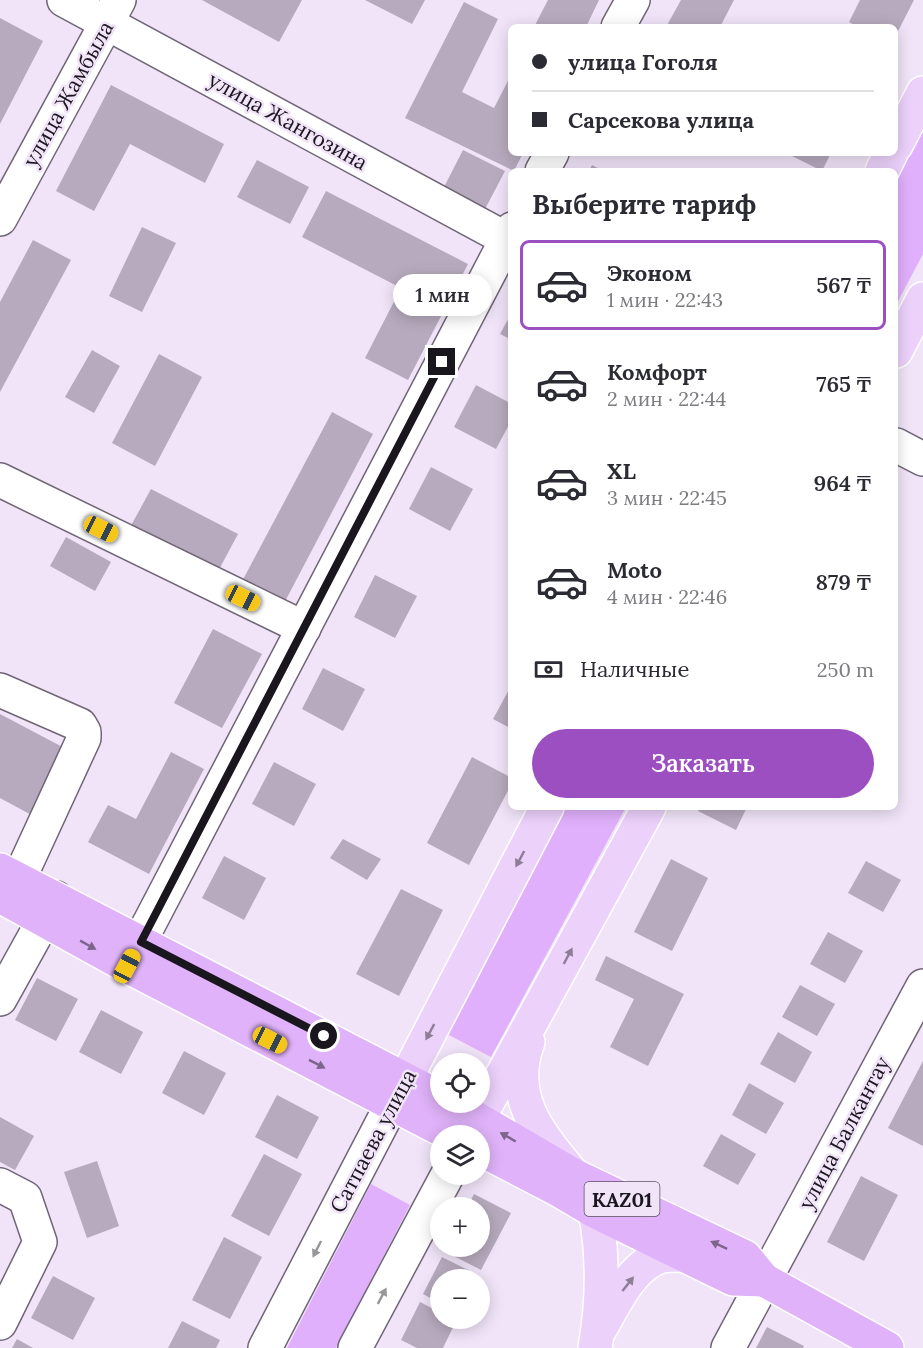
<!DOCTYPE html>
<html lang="ru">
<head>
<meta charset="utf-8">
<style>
	:root { --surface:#fff; --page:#f2f2f3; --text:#2b2b33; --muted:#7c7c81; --line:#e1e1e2; --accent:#9b4fc0 }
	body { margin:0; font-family:Lora,serif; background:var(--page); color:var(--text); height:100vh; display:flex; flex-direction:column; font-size:22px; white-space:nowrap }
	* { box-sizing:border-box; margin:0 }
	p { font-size:20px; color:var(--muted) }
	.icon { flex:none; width:33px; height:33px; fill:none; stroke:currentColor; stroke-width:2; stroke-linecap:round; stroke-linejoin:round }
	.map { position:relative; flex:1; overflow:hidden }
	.panel { position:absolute; left:508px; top:168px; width:390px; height:642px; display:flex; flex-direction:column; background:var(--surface); border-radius:9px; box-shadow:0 3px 15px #0003 }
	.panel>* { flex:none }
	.guide { position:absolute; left:508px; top:24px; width:390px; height:132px; border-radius:9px; box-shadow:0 3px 15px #0003; display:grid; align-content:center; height:132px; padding:0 24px; background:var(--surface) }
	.tools { position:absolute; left:430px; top:1053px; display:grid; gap:12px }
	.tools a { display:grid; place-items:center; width:60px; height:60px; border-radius:50%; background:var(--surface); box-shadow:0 3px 15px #0003; font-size:30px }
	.end { position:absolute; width:27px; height:27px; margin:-14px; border:8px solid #1a161d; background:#fff; box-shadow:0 0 0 3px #fff }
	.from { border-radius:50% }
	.bubble { position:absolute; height:42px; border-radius:21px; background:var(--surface); box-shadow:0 3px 15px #0003; font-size:20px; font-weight:600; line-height:42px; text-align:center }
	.car { position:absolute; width:18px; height:36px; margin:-18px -9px; border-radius:8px; box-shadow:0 0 4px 2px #0007; background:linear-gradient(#f5c518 24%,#345 0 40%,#f5c518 0 76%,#345 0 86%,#f5c518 0) }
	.guide b { display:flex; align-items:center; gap:21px; height:57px; font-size:22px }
	.guide b+b { border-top:2px solid var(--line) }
	.guide i { width:15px; height:15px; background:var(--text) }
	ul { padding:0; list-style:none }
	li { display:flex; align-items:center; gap:18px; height:90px; margin:0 12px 9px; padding:0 12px; border:3px solid transparent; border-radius:9px }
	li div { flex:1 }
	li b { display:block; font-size:22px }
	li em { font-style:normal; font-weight:600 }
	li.current { border-color:var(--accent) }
	li>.icon { width:54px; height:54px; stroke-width:1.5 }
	h2 { padding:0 24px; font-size:27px; line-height:72px }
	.pay { display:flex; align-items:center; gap:15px; height:66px; padding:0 24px; font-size:22px }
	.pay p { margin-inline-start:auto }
	.cta { display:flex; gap:12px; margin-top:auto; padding:12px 24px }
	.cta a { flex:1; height:69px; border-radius:36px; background:var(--accent); color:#fff; font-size:24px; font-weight:600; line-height:69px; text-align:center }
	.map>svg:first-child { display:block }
	.green { fill:#e1b0fc }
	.building { fill:#b7aabe }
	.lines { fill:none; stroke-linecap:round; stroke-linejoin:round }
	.minor-casing { stroke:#706577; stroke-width:36 }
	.major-casing { stroke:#fff; stroke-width:36 }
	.highway-casing { stroke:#fff; stroke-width:36 }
	.minor { stroke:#fff; stroke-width:33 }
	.major { stroke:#ecd1fb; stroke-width:33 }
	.highway { stroke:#e0b2f9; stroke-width:33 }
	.oneway { fill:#8e7d97 }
	.oneway2 { fill:#7d648b }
	.oneway3 { fill:#989699 }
	.route { stroke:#1a161d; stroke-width:8 }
	.labels { text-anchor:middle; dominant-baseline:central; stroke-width:5; stroke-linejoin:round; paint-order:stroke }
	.shield { fill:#f1e4f9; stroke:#5a545f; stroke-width:1.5 }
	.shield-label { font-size:20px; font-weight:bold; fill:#1a161d }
	.street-label { font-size:21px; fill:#1a161d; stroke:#f1e4f9 }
</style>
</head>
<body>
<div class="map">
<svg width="923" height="1348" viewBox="0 0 923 1348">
	<rect width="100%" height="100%" fill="#f1e4f9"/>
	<g class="green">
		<polygon points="923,118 923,254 896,305 896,171"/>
		<polygon points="562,807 626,807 491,1057 441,1031"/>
		<polygon points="371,1184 410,1205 336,1348 287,1348"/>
	</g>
	<g class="building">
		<polygon points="202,0 302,0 279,42"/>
		<polygon points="365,0 425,0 412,24"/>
		<polygon points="548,0 599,0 586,27 534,27"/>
		<polygon points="681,0 734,0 720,27 666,27"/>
		<polygon points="860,0 914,0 896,35 896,27 858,27 849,22"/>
		<polygon points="464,2 498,19 462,92 494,108 512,73 512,153 523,153 514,171 405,118"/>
		<polygon points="0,18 43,41 0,124"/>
		<polygon points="111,85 224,144 205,183 130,144 94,211 56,191"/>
		<polygon points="463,150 505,171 483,213 442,191"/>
		<polygon points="786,153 831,153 822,171"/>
		<polygon points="257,160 309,187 290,224 237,197"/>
		<polygon points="592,165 603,171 589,171"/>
		<polygon points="326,191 468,264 408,380 365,358 401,288 302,237"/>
		<polygon points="142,227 176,243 142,312 109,296"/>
		<polygon points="33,240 71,260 0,392 0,302"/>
		<polygon points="512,312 512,340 500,334"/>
		<polygon points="92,350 120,366 94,413 65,397"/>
		<polygon points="159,354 202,377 155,466 112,443"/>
		<polygon points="476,385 512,404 512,419 496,449 454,427"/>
		<polygon points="332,412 373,434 280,611 238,589"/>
		<polygon points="431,467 473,489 450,531 409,509"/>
		<polygon points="151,489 238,534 215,577 128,531"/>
		<polygon points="66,537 111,562 95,591 50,566"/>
		<polygon points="375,575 417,596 395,638 354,617"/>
		<polygon points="213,629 262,654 222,728 174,703"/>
		<polygon points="323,668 365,689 343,731 302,709"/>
		<polygon points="512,684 512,729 493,719"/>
		<polygon points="0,714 72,752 37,818 0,798"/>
		<polygon points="171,752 204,769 149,874 88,842 108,805 136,819"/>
		<polygon points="472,757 512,778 512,783 469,865 427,843"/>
		<polygon points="274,762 316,784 294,826 252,804"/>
		<polygon points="700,807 747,807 736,830 698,811"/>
		<polygon points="343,839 381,859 367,880 330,858"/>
		<polygon points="224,856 266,878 244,920 202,898"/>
		<polygon points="671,859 708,878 672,951 634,932"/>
		<polygon points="866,861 901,880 883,912 848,893"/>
		<polygon points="401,889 443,910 399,996 356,974"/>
		<polygon points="828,932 863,951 845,983 810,964"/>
		<polygon points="606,956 684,994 648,1066 610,1047 634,999 595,980"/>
		<polygon points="37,978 78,999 56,1041 15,1020"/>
		<polygon points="800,985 835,1004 817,1036 782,1017"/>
		<polygon points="101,1010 143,1032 121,1074 79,1052"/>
		<polygon points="778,1032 812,1052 795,1083 760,1064"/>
		<polygon points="184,1051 226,1073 204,1115 162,1093"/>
		<polygon points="923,1061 923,1146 888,1128"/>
		<polygon points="749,1083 784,1103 766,1134 732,1115"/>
		<polygon points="277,1095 319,1117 297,1159 255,1137"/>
		<polygon points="0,1117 34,1136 15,1170 0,1162"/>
		<polygon points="721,1134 756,1154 738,1185 703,1166"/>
		<polygon points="264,1154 302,1174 269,1236 231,1216"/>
		<polygon points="97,1161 119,1226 87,1238 64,1172"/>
		<polygon points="861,1176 898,1195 864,1261 827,1242"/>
		<polygon points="474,1194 511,1213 481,1270 444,1251 446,1246 480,1246 480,1208 467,1208"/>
		<polygon points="224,1237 262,1257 230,1319 192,1300"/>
		<polygon points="442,1257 478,1275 476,1280 441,1280 441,1304 423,1294"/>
		<polygon points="53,1276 95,1298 73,1340 31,1318"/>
		<polygon points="420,1302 441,1313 441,1318 451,1318 456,1321 443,1348 417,1348 401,1340"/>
		<polygon points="182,1321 220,1340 216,1348 168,1348"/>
		<polygon points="767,1327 804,1346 803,1348 756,1348"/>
		<polygon points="17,1339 33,1348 12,1348"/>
	</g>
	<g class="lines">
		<g class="minor-casing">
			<g id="minor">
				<polyline points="64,0 512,242"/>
				<polyline points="618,27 633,0"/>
				<polyline points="542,171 552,153"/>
				<polyline points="0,219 119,0"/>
				<polyline points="896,445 923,459"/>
				<polyline points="0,480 304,628"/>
				<polyline points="0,690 80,725 84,732 84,738 19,879"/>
				<polyline points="127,966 512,229"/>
				<polyline points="0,999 56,898"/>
				<polyline points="0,1185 25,1198 40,1242 0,1323"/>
				<polyline points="265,1348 392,1104"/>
				<polyline points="355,1348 448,1174"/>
				<polyline points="728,1348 923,986"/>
			</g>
		</g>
		<g class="major-casing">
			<g id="major">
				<polyline points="896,145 923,93"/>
				<polyline points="882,171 891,153"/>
				<polyline points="896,351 923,299"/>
				<path d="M528,1042C508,1095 538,1134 571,1172"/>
				<polyline points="393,1103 547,807"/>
				<polyline points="469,1136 649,807"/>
				<path d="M589,1187C604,1238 604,1295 595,1348"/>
				<path d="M600,1329C615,1304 631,1265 662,1256C668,1255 675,1255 681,1255"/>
			</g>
		</g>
		<g class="highway-casing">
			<g id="highway">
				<polyline points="0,870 441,1098"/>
				<polyline points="0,896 127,966 454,1136"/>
				<polyline points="448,1102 575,1176 745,1257 764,1280 887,1348"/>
				<polyline points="480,1149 557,1189 596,1212 733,1279 764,1280"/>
			</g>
		</g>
		<use href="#minor" class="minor"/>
		<use href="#major" class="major"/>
		<use href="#highway" class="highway"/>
	</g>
	<defs><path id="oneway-solid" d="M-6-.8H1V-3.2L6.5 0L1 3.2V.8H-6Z" transform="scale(1.5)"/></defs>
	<g class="oneway">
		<use href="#oneway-solid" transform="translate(520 859) rotate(118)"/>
		<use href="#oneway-solid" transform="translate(568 956) rotate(-62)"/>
		<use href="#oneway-solid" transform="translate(430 1032) rotate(118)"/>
		<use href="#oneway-solid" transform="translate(628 1284) rotate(-52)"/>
	</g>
	<g class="oneway2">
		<use href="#oneway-solid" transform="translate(88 945) rotate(29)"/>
		<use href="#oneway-solid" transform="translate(317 1064) rotate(27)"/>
		<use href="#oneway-solid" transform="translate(508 1137) rotate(-150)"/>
		<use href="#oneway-solid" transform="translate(719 1245) rotate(-155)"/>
	</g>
	<g class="oneway3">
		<use href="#oneway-solid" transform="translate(317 1249) rotate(117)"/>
		<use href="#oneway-solid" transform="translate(382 1296) rotate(-62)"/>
	</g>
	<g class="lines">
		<polyline class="route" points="324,1036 141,942 442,362"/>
	</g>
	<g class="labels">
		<rect class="shield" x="584.5" y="1182" width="75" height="34" rx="4.5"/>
		<g class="shield-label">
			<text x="622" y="1199">KАZ01</text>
		</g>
		<g class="street-label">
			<text transform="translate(68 94) rotate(-61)">улица Жамбыла</text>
			<text transform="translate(288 121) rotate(29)">улица Жангозина</text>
			<text transform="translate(844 1133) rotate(-62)">улица Балкантау</text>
			<text transform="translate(373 1141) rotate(-62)">Сатпаева улица</text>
		</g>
	</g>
</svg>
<div class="tools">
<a><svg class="icon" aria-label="locate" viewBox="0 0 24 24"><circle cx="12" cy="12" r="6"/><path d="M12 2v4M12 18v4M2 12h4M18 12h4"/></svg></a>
<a><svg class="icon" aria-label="layers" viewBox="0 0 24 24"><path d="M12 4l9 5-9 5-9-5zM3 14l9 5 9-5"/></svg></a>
<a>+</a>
<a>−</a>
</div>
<i class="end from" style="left:324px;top:1036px"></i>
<i class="end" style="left:442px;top:362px"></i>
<div class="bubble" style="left:393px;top:274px;width:99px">1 мин</div>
<i class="car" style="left:101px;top:529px;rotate:116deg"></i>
<i class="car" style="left:243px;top:598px;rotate:116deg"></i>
<i class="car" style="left:127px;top:966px;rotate:28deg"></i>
<i class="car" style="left:270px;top:1040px;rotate:117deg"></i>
<div class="guide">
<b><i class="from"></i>улица Гоголя</b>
<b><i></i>Сарсекова улица</b>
</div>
<section class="panel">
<h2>Выберите тариф</h2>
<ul>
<li class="current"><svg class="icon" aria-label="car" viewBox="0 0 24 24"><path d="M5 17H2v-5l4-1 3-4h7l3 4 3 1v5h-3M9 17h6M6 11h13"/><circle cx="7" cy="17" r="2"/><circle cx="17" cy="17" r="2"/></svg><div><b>Эконом</b><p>1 мин · 22:43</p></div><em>567 ₸</em></li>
<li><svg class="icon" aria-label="car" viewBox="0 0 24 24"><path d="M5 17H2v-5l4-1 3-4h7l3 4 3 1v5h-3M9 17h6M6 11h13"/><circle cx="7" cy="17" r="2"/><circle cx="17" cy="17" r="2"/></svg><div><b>Комфорт</b><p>2 мин · 22:44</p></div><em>765 ₸</em></li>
<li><svg class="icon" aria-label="car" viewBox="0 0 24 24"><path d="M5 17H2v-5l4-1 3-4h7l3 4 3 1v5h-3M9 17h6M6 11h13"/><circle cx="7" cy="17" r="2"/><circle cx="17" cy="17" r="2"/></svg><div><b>XL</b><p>3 мин · 22:45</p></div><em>964 ₸</em></li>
<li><svg class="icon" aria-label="car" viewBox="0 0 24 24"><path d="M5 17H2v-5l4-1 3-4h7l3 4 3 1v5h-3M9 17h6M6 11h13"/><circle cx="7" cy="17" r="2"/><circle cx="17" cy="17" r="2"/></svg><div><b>Moto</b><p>4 мин · 22:46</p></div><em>879 ₸</em></li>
</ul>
<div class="pay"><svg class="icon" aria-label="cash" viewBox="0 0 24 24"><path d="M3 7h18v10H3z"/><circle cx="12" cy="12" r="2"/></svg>Наличные<p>250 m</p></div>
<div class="cta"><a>Заказать</a></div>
</section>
</div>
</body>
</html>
